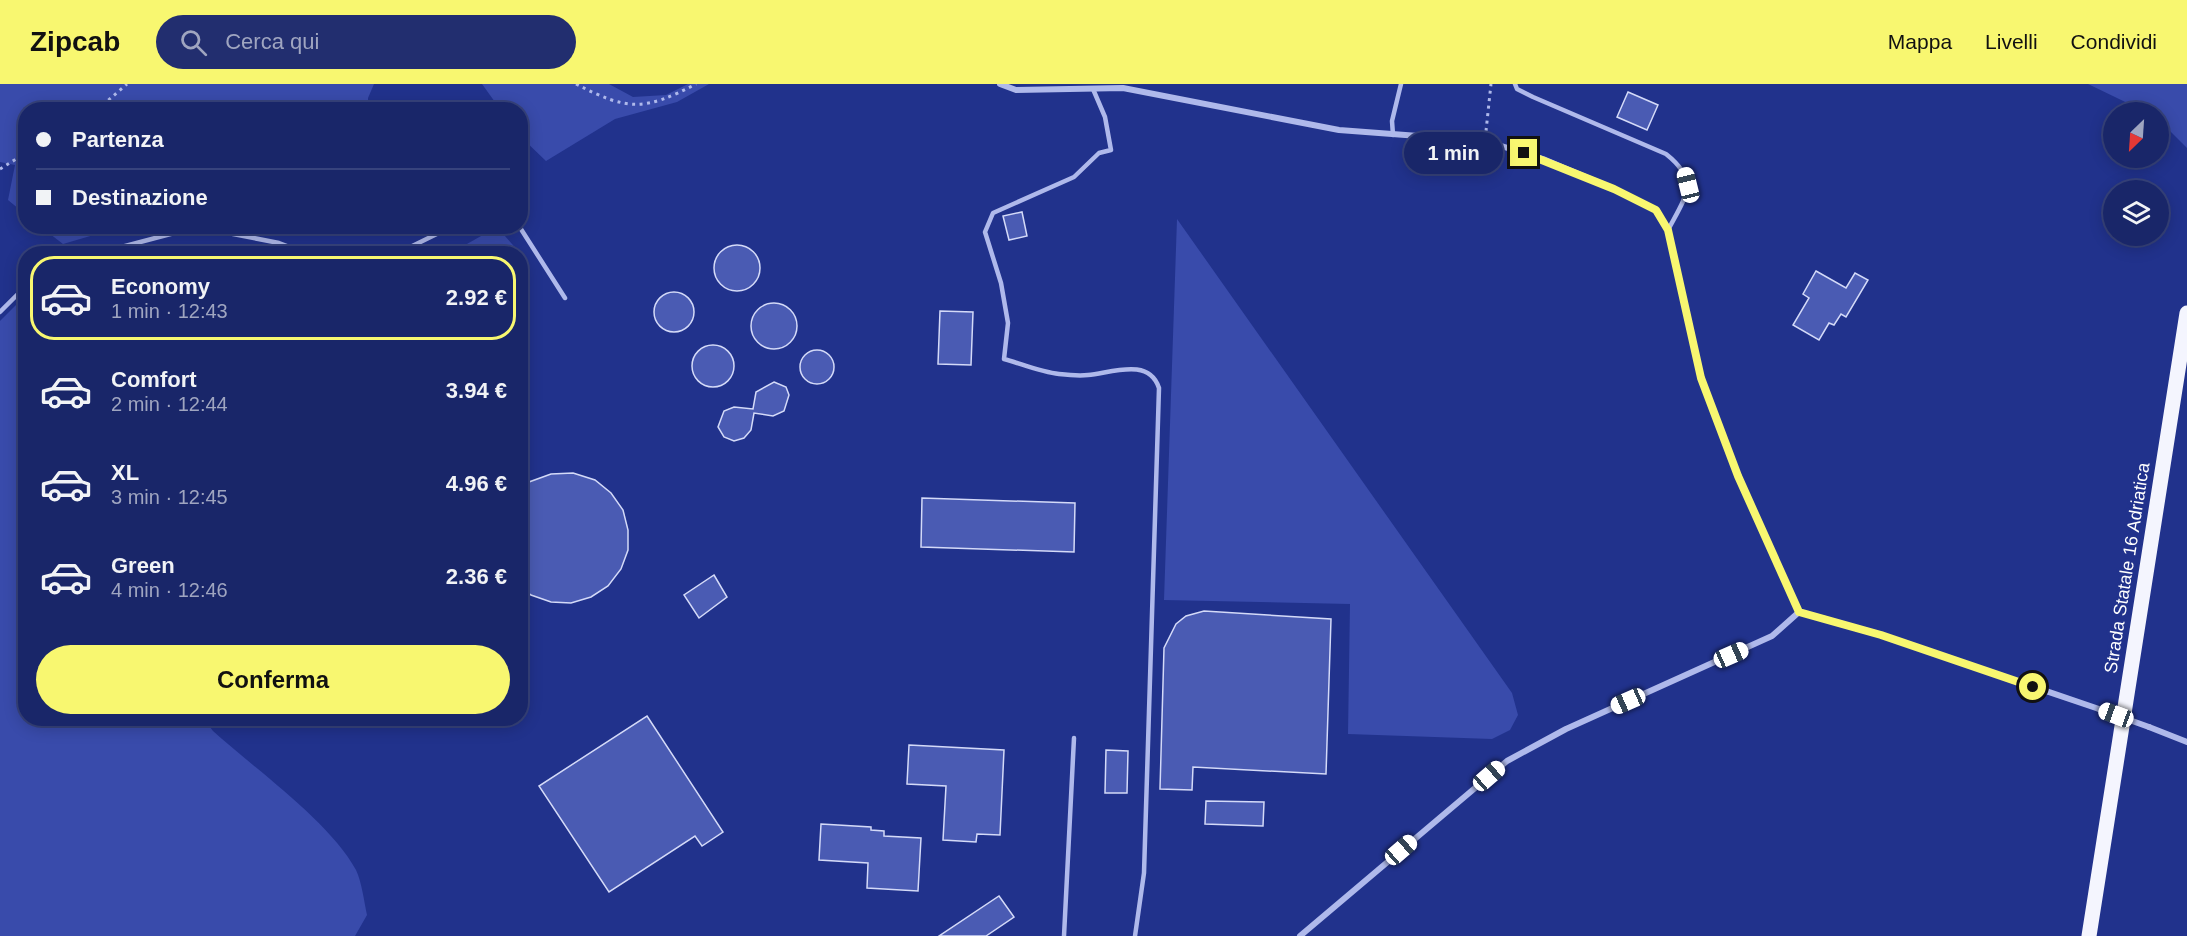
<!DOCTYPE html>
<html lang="it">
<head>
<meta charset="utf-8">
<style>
	:root { --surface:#192669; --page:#222e6f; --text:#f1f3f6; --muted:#9fa5c0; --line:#37437d; --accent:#f8f770 }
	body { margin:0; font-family:Helvetica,sans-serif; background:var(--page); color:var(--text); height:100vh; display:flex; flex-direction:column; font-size:22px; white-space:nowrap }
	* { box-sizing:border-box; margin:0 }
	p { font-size:20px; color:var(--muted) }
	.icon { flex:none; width:33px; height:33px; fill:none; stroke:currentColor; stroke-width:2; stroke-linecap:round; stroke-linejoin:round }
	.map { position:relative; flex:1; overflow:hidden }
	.sheet { position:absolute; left:18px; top:162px; width:510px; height:480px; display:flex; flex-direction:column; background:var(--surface); border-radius:24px; box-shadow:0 3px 15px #0003,0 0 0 2px var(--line) }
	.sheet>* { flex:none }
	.hud { position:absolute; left:18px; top:18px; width:510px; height:132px; border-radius:24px; box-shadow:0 3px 15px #0003,0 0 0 2px var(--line); display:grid; align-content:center; height:132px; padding:0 18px; background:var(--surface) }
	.needle { width:39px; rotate:205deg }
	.tools { position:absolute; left:2103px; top:18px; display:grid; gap:12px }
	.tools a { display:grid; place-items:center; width:66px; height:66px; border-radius:50%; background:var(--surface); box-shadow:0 3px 15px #0003,0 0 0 2px var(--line); font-size:30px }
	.end { position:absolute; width:27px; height:27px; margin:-14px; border:8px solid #f8f770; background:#111; box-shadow:0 0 0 3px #111 }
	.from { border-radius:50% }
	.bubble { position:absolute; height:42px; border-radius:21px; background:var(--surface); box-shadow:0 3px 15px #0003,0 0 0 2px var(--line); font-size:20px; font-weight:800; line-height:42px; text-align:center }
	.car { position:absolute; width:18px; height:36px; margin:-18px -9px; border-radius:8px; box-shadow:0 0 4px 2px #0007; background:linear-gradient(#fff 24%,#345 0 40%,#fff 0 76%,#345 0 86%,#fff 0) }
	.hud b { display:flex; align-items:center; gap:21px; height:57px; font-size:22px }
	.hud b+b { border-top:2px solid var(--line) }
	.hud i { width:15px; height:15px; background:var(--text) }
	ul { padding:10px 0 0; list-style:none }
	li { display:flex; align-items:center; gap:18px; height:84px; margin:0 12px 9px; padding:0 6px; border:3px solid transparent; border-radius:24px }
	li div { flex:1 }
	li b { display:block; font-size:22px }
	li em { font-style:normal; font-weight:800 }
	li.current { border-color:var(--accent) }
	li>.icon { width:54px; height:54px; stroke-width:1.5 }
	.action { display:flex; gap:12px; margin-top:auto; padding:12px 18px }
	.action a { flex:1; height:69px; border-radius:36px; background:var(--accent); color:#111; font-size:24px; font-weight:800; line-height:69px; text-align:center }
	header { display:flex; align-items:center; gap:36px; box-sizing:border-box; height:84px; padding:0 30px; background:var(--accent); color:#111 }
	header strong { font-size:28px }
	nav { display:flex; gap:33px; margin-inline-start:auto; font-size:21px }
	.search { width:420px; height:54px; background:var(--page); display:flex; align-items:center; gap:15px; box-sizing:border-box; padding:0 21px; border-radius:33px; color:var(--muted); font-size:22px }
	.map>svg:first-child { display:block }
	.green { fill:#394bab }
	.building { fill:#4a5bb3; stroke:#d4daf8; stroke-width:1.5 }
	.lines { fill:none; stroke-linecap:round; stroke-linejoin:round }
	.path { stroke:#afb9eb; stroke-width:3; stroke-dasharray:3 4.5; stroke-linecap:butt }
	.service { stroke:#afb9eb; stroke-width:4.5 }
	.minor { stroke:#afb9eb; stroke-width:6 }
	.primary { stroke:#f4f5fe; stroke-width:15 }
	.minor-bridge { stroke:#afb9eb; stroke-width:6 }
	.route { stroke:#f8f770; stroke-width:8 }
	.labels { text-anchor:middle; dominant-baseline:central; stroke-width:6; stroke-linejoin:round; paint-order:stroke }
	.street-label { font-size:18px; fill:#fff; stroke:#21328c }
</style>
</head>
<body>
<header>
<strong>Zipcab</strong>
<div class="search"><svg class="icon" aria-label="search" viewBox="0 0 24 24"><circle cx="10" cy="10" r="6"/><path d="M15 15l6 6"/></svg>Cerca qui</div>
<nav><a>Mappa</a><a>Livelli</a><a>Condividi</a></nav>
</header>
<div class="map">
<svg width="2187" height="852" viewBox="0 0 2187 852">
	<rect width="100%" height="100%" fill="#21328c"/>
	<g class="green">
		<polygon points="0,0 374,0 368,14 368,25 26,26 25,130 8,116 15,81 0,78"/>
		<polygon points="482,0 609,0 633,13 666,11 688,0 709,0 677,18 615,35 546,77 521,53 520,26 500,25"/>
		<polygon points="2088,0 2187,0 2187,64 2159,36 2158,28 2146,28"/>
		<polygon points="1177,135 1512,609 1518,631 1510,646 1492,655 1348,650 1350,520 1164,516"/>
		<polygon points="41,143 121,143 63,160"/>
		<polygon points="497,143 520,169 449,169 451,169"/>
		<polygon points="196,162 254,169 154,169"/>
		<path d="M25,212L26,634L204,635L213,647C255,685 330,738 356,786C362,799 364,817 367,831L355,852H0V237Z"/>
	</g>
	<g class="building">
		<polygon points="1628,8 1658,21 1647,46 1617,33"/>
		<polygon points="1022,128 1027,152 1009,156 1003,132"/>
		<circle cx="737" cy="184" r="23"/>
		<polygon points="1816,187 1846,204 1855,189 1868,196 1846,233 1841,230 1834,241 1829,239 1819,256 1793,241 1809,214 1803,210"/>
		<circle cx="674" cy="228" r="20"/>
		<circle cx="774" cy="242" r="23"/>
		<polygon points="940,227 973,228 971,281 938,280"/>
		<circle cx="713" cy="282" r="21"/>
		<circle cx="817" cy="283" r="17"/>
		<polygon points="774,298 786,303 789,311 784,327 773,332 754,329 751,346 744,354 734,357 724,353 718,343 724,327 734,323 753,325 756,308"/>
		<polygon points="573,389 595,396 611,409 623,426 628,446 628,466 621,485 608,502 591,513 571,519 551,518 531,511 520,502 520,406 529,398 551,390"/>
		<polygon points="922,414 1075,419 1074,468 921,463"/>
		<polygon points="714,491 727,513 699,534 684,511"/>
		<polygon points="1204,527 1331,535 1326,690 1193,683 1192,706 1160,705 1164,564 1176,540 1186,532"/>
		<polygon points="647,632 723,748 702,762 695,752 609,808 539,702"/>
		<polygon points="909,661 1004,666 1000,751 977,750 976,758 943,756 946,702 907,700"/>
		<polygon points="1106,666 1128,667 1127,709 1105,709"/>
		<polygon points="1206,717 1264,718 1263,742 1205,740"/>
		<polygon points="821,740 871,743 871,746 884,747 884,752 921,754 918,807 867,804 868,779 819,776"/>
		<polygon points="999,812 1014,833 986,852 939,852"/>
	</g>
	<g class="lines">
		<g class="path">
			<path d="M576,0C628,27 644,27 696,0"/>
			<polyline points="97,26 127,0"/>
			<polyline points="1486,47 1491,0"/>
			<polyline points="0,85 26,69"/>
		</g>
		<g class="service">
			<path d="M1515,0L1517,5L1533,13L1666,70C1700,97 1686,112 1668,146"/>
			<path d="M1093,5L1105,33L1111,66L1099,69L1074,93L993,129L985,148L1001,199L1008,239L1004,275C1022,280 1041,288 1059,290C1068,291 1079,292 1088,291C1111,289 1149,273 1159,304L1144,789L1135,852"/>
			<polyline points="1393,51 1392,37 1401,0"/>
			<polyline points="519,142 565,214"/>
			<polyline points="95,170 197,143 279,159 308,170"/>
			<polyline points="396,170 453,142"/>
			<polyline points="0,228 26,202"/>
			<polyline points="1064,852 1074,654"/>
		</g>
		<g class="minor">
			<polyline points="1000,0 1016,6 1123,4 1339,46 1485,57 1543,75 1614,105 1656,126 1668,146 1701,294 1738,392 1799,528"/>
			<polyline points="2149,643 2187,658"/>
			<polyline points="1300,852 1507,677 1566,645 1772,552 1799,528 1881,551 2099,625"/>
		</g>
		<polyline class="primary" points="2089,852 2187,229"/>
		<polyline class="minor-bridge" points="2099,625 2149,643"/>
	</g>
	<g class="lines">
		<polyline class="route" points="1524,69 1614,105 1656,126 1668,146 1701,294 1738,392 1799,528 1881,551 2033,603"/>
	</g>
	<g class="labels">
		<g class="street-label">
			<text transform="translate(2127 484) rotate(-81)">Strada Statale 16 Adriatica</text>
		</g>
	</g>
</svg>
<div class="tools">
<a><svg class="needle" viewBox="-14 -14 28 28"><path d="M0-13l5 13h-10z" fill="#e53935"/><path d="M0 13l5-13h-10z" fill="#9fa5c0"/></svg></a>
<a><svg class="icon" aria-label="layers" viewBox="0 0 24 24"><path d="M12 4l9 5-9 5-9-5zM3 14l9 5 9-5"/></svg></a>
</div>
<i class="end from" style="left:2033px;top:603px"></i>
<i class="end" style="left:1524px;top:69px"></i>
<div class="bubble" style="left:1404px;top:48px;width:99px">1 min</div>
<i class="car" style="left:1688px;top:101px;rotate:346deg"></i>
<i class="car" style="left:1731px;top:571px;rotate:66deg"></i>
<i class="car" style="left:1628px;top:617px;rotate:246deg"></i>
<i class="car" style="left:2116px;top:631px;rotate:290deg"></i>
<i class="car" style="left:1489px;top:692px;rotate:49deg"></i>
<i class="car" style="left:1401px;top:766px;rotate:49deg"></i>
<div class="hud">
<b><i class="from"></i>Partenza</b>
<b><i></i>Destinazione</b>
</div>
<section class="sheet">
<ul>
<li class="current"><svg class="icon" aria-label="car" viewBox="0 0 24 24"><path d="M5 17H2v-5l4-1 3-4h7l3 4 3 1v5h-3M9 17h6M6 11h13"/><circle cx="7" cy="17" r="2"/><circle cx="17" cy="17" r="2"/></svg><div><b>Economy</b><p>1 min · 12:43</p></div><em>2.92 €</em></li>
<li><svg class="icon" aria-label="car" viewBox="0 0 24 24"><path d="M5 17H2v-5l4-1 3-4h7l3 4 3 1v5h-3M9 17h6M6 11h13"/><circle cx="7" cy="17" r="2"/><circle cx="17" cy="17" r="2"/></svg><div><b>Comfort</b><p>2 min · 12:44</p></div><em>3.94 €</em></li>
<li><svg class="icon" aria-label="car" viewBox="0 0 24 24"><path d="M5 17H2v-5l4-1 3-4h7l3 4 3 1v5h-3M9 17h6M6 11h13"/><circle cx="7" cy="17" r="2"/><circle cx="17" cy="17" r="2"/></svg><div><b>XL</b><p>3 min · 12:45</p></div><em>4.96 €</em></li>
<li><svg class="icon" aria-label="car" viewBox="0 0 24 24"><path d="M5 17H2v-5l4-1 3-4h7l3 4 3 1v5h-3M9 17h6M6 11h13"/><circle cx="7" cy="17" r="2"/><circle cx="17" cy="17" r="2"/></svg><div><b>Green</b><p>4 min · 12:46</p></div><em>2.36 €</em></li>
</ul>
<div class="action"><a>Conferma</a></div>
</section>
</div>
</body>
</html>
